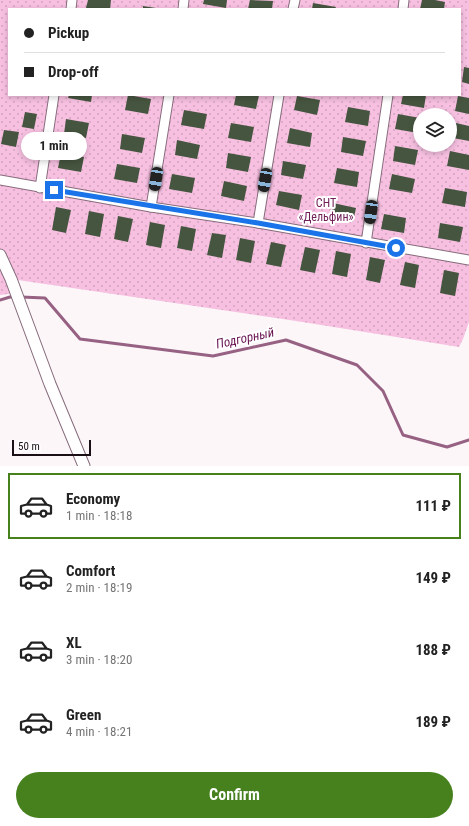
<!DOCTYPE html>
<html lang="en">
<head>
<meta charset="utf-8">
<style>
	:root { --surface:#fff; --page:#f6f6f6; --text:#222; --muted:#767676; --line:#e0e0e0; --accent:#46811e }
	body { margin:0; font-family:"Roboto Condensed",sans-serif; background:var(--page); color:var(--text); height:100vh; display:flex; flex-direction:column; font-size:15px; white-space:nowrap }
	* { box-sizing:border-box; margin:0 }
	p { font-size:13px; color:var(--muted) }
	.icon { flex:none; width:22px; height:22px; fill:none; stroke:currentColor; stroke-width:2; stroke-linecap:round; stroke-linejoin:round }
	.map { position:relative; height:466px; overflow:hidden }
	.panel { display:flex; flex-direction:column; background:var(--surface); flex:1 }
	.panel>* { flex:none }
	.banner { position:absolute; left:8px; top:8px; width:453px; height:88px; border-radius:0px; box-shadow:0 2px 6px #0003; display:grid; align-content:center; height:88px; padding:0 16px; background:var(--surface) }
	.buttons { position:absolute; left:413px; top:108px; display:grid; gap:8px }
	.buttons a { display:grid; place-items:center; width:44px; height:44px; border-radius:50%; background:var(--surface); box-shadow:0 2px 6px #0003; font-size:20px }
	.scale { position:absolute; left:12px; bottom:10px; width:79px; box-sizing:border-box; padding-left:4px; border:2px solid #190f15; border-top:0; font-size:11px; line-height:14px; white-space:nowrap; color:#190f15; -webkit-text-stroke:3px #fff; paint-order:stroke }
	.end { position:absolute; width:18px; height:18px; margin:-9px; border:5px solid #1a73e8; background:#fff; box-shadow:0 0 0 2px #fff }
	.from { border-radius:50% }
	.bubble { position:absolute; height:28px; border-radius:14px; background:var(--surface); box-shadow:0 2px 6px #0003; font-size:13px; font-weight:700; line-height:28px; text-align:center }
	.car { position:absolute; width:12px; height:24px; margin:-12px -6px; border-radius:5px; box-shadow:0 0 3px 1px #0007; background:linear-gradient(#222 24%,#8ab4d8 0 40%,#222 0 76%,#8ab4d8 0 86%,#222 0) }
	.banner b { display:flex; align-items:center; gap:14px; height:38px; font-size:15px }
	.banner b+b { border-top:1px solid var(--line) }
	.banner i { width:10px; height:10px; background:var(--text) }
	ul { padding:7px 0 0; list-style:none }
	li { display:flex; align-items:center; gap:12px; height:66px; margin:0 8px 6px; padding:0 8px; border:2px solid transparent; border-radius:0px }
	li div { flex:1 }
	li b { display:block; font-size:15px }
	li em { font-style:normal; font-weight:700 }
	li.current { border-color:var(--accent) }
	li>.icon { width:36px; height:36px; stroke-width:1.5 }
	.action { display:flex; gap:8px; margin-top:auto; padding:8px 16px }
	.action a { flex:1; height:46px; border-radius:24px; background:var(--accent); color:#fff; font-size:16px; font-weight:700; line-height:46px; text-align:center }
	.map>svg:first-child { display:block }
	.garden { fill:url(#garden-dots); fill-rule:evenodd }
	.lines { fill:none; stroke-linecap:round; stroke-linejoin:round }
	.stream { stroke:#966182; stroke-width:3 }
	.building { fill:#46553f }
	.minor-casing { stroke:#866b7b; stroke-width:11 }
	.tertiary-casing { stroke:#866b7b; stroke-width:13 }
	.minor { stroke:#fff; stroke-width:9 }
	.tertiary { stroke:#fff; stroke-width:11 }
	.route { stroke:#1a73e8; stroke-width:5 }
	.labels { text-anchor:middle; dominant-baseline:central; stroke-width:4; stroke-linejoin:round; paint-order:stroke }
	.park-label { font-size:12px; fill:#73205a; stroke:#fff }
	.water-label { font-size:13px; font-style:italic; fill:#691551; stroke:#fff }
</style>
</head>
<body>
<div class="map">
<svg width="469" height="466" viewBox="0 0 469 466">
	<defs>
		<pattern id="garden-dots" width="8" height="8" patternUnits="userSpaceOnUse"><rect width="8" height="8" fill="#f7c0e1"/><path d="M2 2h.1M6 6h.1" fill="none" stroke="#d3a4c0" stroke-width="1.8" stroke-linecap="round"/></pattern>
	</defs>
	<rect width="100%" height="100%" fill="#fcf6f9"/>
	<path class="garden" d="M0,0H469V322L463,339L459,347L296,321L11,279L16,293L0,295ZM9,9H460V95H9ZM420,115H450V145H420Z"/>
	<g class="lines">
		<g class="stream">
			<polyline points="21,297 45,298 80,339 213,356 286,340 357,365 383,391 403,435 447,447 469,440"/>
			<polyline points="0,300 10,297 16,297"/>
		</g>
	</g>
	<g class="building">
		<polygon points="88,0 111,0 110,9 86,8"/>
		<polygon points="204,0 227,0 226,8 203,4"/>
		<polygon points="250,0 273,1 272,9 248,9"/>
		<polygon points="422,0 435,0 445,2 444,9 420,9"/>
		<polygon points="313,3 336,7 335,9 312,9"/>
		<polygon points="143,6 156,8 156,9 143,9"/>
		<polygon points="464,67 469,68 469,84 462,82"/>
		<polygon points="69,95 92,95 91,102 68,98"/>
		<polygon points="128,95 151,99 148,114 125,110"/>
		<polygon points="236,95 259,95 256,109 234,105"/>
		<polygon points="403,95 426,95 424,108 401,104"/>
		<polygon points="297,96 320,100 317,115 294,110"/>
		<polygon points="458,96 469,98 469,114 455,111"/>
		<polygon points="348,107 370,111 368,126 345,122"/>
		<polygon points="184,110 207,114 204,129 181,125"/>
		<polygon points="25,112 37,114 34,129 22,127"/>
		<polygon points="398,114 420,118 418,133 395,129"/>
		<polygon points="66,119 89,123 86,138 64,134"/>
		<polygon points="231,123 254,127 251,142 228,138"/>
		<polygon points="456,123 469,126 469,141 453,138"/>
		<polygon points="290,128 312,133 310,147 287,143"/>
		<polygon points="4,130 19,132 16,147 1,144"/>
		<polygon points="122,134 145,138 142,153 120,149"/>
		<polygon points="343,137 366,141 363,156 341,152"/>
		<polygon points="177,140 200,145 197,159 175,155"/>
		<polygon points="395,146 418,150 415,165 393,161"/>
		<polygon points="450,151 469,155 469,170 447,166"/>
		<polygon points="61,153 84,157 81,172 58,168"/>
		<polygon points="228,153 251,157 248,172 226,168"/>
		<polygon points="283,161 306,165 303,179 281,175"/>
		<polygon points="117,164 140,168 137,183 114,179"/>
		<polygon points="337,168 359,172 357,187 334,183"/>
		<polygon points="172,174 195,178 192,193 169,189"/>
		<polygon points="392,174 415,179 412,193 389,189"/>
		<polygon points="224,181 247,186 244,201 221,196"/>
		<polygon points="445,188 467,192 465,207 442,203"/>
		<polygon points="279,191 302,195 299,210 276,205"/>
		<polygon points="333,203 356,208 353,222 331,218"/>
		<polygon points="56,207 71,210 66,233 52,230"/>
		<polygon points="89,211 104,214 100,237 85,234"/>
		<polygon points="384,214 406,218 404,233 381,229"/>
		<polygon points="118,216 133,219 128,242 114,239"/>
		<polygon points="150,222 165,225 161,248 146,245"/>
		<polygon points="440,223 463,227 460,242 438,238"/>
		<polygon points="181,226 196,229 192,251 177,248"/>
		<polygon points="212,233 226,235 222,258 207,255"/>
		<polygon points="240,238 255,241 251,263 236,260"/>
		<polygon points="271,242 286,245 281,267 266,264"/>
		<polygon points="305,247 320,250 315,273 300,270"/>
		<polygon points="336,251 351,254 347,277 332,274"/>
		<polygon points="370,257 385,260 380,283 366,280"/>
		<polygon points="405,262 419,265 415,288 400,285"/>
		<polygon points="444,270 459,273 455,296 440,293"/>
	</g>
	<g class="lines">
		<g class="minor-casing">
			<g id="minor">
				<polyline points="71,9 72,0"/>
				<polyline points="183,9 184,0"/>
				<polyline points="293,9 295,0"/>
				<polyline points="403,9 404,0"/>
				<polyline points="0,180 151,207 258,223 469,260"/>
				<polyline points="40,188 54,95"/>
				<polyline points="151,207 169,95"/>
				<polyline points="258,223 279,95"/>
				<polyline points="366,243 388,95"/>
			</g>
		</g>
		<g class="tertiary-casing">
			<polyline id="tertiary" points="0,255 11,279 50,384 84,466"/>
		</g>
		<use href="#minor" class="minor"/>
		<use href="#tertiary" class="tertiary"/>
	</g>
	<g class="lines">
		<polyline class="route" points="54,190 258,223 396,248"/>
	</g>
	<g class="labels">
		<g class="park-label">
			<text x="326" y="203">СНТ<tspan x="326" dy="14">«Дельфин»</tspan></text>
		</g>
		<g class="water-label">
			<text transform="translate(245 338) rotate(-12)">Подгорный</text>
		</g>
	</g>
</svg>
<div class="buttons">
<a><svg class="icon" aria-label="layers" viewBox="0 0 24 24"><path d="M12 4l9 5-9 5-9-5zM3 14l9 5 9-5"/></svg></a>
</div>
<div class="scale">50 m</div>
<i class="end from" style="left:396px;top:248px"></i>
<i class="end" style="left:54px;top:190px"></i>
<div class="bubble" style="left:21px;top:132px;width:66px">1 min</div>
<i class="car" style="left:156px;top:179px;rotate:189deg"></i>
<i class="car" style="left:265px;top:180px;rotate:190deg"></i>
<i class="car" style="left:371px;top:212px;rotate:188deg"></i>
<div class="banner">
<b><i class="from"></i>Pickup</b>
<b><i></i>Drop-off</b>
</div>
</div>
<section class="panel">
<ul>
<li class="current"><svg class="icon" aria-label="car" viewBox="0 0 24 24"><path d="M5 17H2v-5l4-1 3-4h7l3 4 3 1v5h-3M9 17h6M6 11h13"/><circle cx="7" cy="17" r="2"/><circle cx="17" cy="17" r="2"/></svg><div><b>Economy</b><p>1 min · 18:18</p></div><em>111 ₽</em></li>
<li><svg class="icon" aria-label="car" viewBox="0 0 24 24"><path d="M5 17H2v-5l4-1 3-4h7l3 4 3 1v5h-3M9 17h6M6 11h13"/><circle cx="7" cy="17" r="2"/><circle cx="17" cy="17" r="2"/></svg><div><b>Comfort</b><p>2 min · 18:19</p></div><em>149 ₽</em></li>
<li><svg class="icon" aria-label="car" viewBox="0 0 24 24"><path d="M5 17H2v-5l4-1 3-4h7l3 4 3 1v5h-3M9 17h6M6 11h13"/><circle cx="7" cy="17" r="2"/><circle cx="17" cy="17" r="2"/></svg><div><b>XL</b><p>3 min · 18:20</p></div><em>188 ₽</em></li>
<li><svg class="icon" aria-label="car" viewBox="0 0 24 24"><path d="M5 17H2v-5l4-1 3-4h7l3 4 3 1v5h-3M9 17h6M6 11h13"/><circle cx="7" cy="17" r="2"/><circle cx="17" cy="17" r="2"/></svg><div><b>Green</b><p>4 min · 18:21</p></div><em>189 ₽</em></li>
</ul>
<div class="action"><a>Confirm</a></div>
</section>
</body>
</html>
